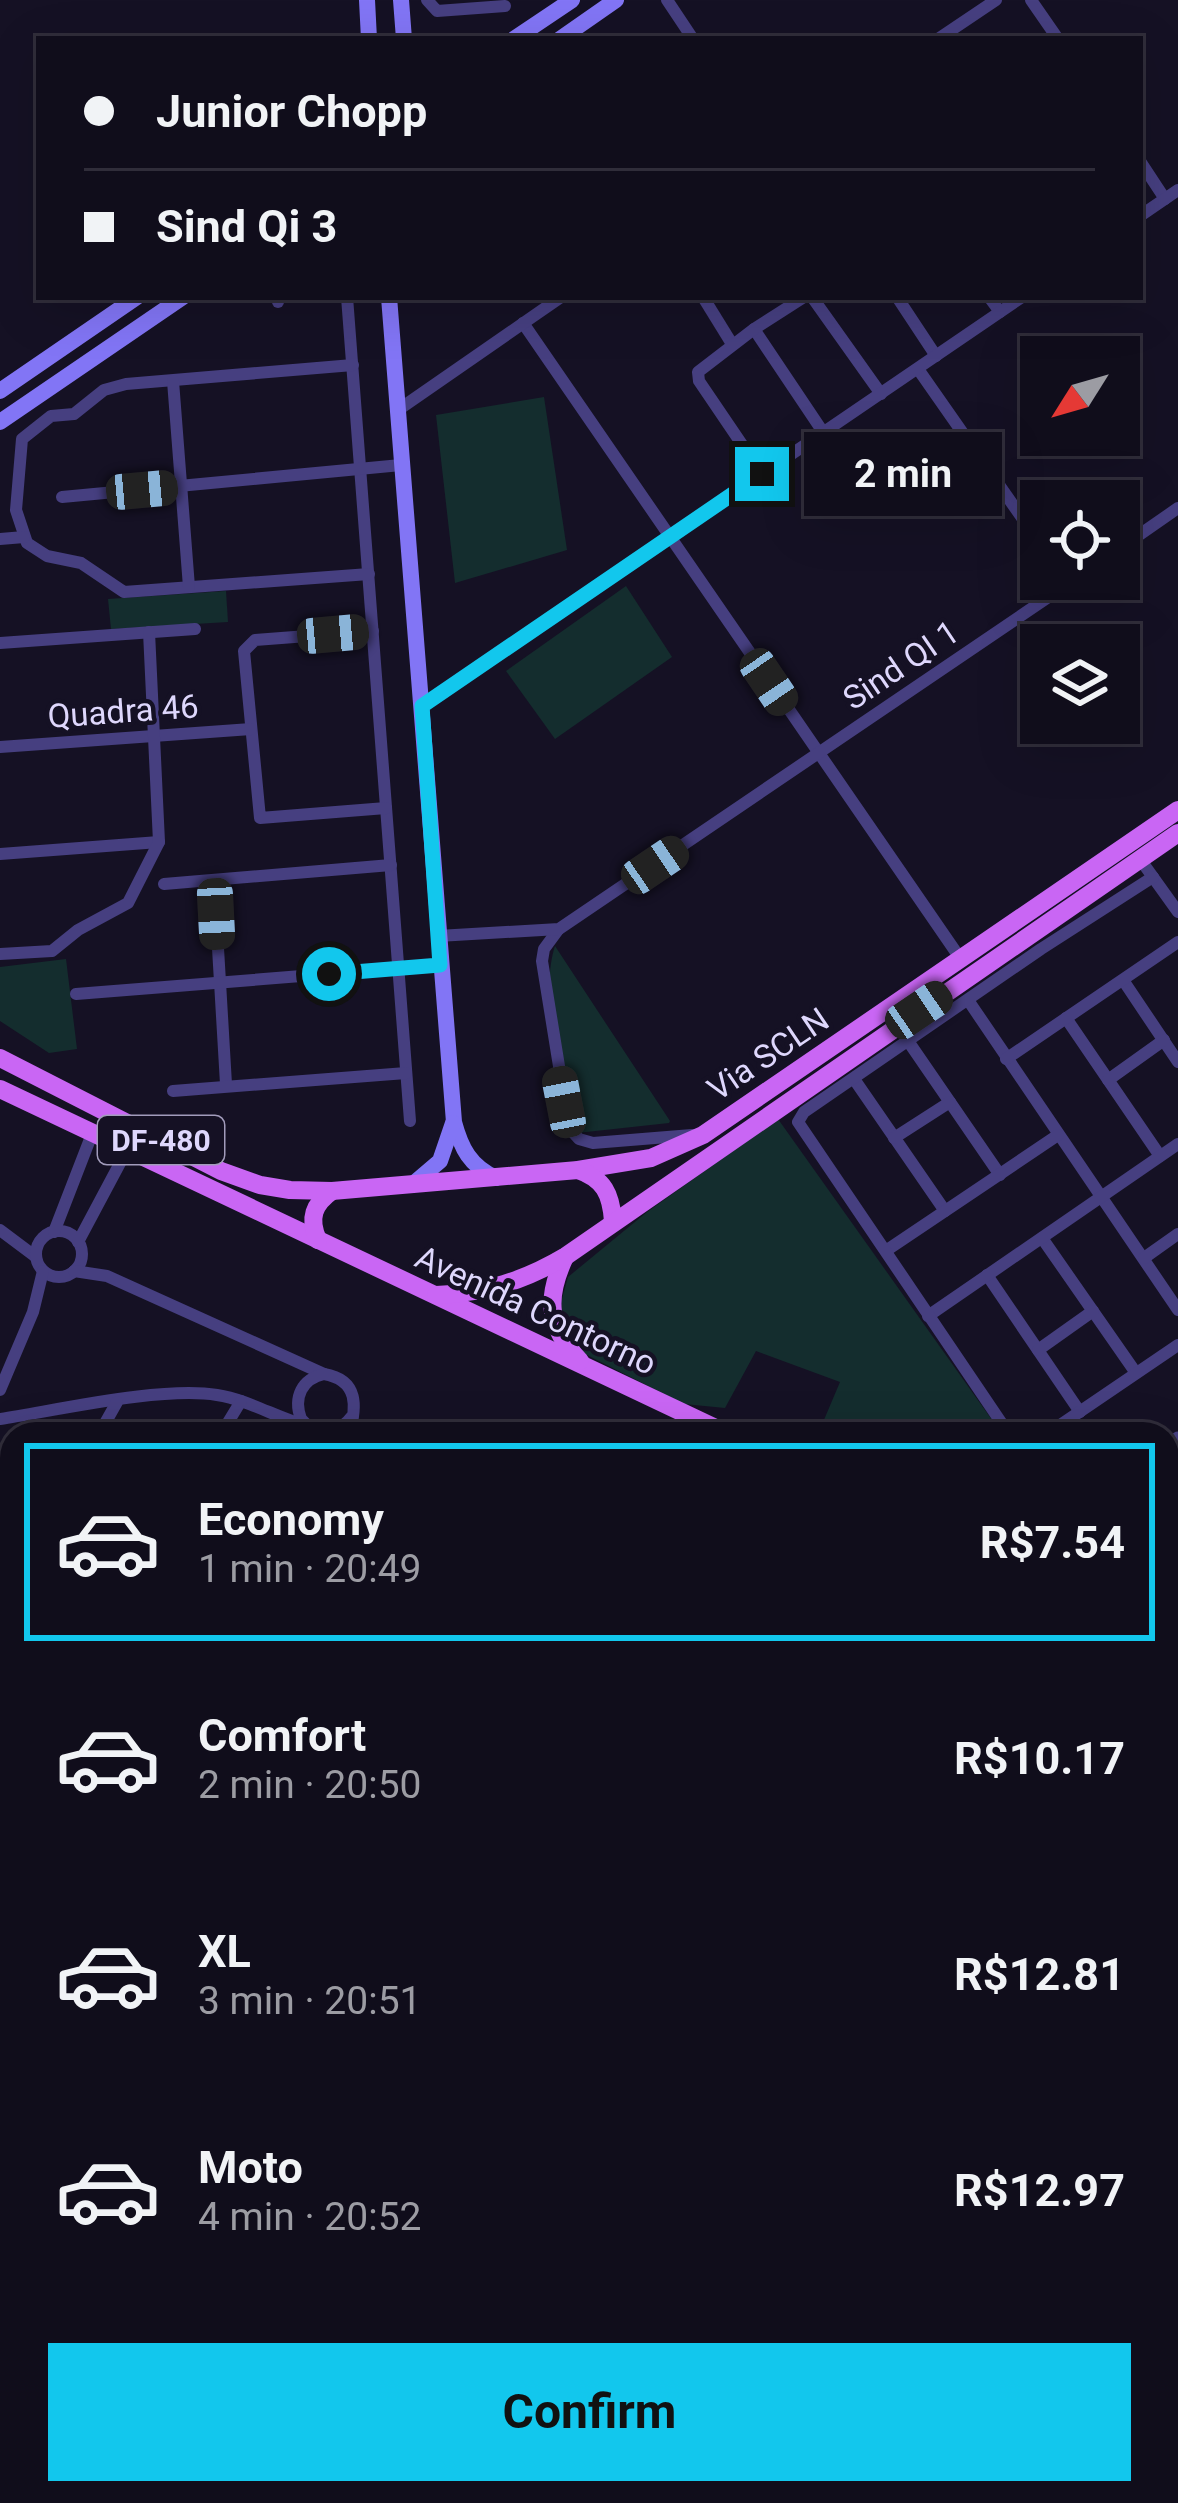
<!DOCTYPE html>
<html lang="en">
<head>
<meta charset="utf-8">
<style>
	:root { --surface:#100d1b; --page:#191624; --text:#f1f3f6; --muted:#9c9ca3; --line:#302d3a; --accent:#12c7ed }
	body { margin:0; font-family:Roboto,sans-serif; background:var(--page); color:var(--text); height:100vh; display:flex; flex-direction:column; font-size:45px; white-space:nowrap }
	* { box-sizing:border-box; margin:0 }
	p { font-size:39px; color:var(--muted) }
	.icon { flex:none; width:66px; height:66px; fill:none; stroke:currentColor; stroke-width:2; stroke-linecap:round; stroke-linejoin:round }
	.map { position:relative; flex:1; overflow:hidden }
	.panel { position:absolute; left:0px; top:1422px; width:1179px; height:1083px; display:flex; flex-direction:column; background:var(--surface); border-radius:36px 36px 0 0; box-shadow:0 12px 48px #0002,0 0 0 3px var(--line) }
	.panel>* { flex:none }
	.top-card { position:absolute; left:36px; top:36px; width:1107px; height:264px; border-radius:0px; box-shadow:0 12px 48px #0002,0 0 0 3px var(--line); display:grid; align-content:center; height:264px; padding:0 48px; background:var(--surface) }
	.needle { width:78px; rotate:233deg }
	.buttons { position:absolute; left:1020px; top:336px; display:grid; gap:24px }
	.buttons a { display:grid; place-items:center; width:120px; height:120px; border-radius:0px; background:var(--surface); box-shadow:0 12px 48px #0002,0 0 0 3px var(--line); font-size:60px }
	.end { position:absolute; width:54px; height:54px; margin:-27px; border:15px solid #12c7ed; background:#111; box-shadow:0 0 0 6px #111 }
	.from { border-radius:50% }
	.bubble { position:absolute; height:84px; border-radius:0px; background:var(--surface); box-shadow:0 12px 48px #0002,0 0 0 3px var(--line); font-size:39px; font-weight:700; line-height:84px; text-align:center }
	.car { position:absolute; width:36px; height:72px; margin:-36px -18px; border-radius:15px; box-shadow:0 0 9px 3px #0007; background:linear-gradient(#222 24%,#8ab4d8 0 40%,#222 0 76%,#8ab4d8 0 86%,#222 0) }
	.top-card b { display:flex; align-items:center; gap:42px; height:114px; font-size:45px }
	.top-card b+b { border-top:3px solid var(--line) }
	.top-card i { width:30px; height:30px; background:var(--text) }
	ul { padding:21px 0 0; list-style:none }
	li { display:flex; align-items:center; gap:36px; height:198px; margin:0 24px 18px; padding:0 24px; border:6px solid transparent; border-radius:0px }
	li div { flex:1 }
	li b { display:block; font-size:45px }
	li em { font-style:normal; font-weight:700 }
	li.active { border-color:var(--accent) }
	li>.icon { width:108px; height:108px; stroke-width:1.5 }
	.cta { display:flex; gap:24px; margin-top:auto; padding:24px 48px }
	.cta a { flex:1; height:138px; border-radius:0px; background:var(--accent); color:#111; font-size:48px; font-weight:700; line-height:138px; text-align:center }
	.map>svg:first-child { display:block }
	.green { fill:#142d2e }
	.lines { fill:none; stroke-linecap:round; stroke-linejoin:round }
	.minor { stroke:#463f80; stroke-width:12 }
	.tertiary { stroke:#463f80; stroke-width:15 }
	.secondary { stroke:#8275f5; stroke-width:16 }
	.primary { stroke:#c966f4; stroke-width:18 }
	.route { stroke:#12c7ed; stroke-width:15 }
	.labels { text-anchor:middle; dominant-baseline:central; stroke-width:9; stroke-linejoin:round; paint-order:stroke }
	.shield { fill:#151124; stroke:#a29cbb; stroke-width:3 }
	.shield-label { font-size:30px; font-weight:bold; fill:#ded7fc }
	.street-label { font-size:33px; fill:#ded7fc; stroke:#151124 }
</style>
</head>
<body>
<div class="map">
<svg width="1178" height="2503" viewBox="0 0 1178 2503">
	<rect width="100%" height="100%" fill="#151124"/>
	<g class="green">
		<polygon points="544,397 567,550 455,583 436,415"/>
		<polygon points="626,586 672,657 555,739 506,671"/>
		<polygon points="226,591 228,622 111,629 108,599"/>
		<path d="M555,946L670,1121L669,1123L577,1133C565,1079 538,998 555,946Z"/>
		<polygon points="66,959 77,1049 49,1053 0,1021 0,967"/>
		<polygon points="778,1119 1002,1434 818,1434 840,1382 756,1351 725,1408 684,1404 577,1350 556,1320 568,1277 647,1212"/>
		<polygon points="1178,1445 1178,1641 1167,1636 1167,1453"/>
	</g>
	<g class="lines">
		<g class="minor">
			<polyline points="427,0 437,11 505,6"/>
			<polyline points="667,0 693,39"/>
			<polyline points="1031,0 1058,39"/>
			<polyline points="938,39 996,0"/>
			<polyline points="1140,161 1165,199"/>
			<polyline points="1140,216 1178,190"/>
			<polyline points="278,297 278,302"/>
			<polyline points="347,297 410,1121"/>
			<polyline points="703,297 732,344"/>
			<polyline points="812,297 881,394"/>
			<polyline points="897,297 936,356"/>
			<polyline points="989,297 1000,312"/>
			<polyline points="523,323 960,958"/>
			<polyline points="754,329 823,432"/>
			<polyline points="353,365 126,384 104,390 74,414 51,416 22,439 16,510 27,543 47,556 81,563 124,592 369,574"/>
			<polyline points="918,369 1041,545"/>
			<polyline points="173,381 189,587"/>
			<polyline points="398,410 561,297"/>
			<polyline points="762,474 699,381 698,372 754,329 804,297"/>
			<polyline points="62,497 401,465"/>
			<polyline points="0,539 24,537"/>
			<polyline points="1119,549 1178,508"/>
			<polyline points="373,631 255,640 244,651 260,818 386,808"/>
			<polyline points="0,643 195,629"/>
			<polyline points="422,706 1022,297"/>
			<polyline points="0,747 251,729"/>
			<polyline points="0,854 159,842"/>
			<polyline points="1140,859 1178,912"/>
			<polyline points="214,880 226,1084"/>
			<polyline points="164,884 391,865"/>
			<polyline points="558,930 544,949 542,961 569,1128 579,1139 593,1143 692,1135"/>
			<polyline points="438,936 559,929 1075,579"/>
			<polyline points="0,954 52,951 78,930 128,903 159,842 149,632"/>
			<polyline points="1123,980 1178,1062"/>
			<polyline points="76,994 440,965"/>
			<polyline points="968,1000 1178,1310"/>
			<polyline points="1066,1018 1160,1156"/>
			<polyline points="908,1041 1000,1175"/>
			<polyline points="1006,1059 1178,942"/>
			<polyline points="854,1079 945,1211"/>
			<polyline points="1108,1080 1164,1040"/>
			<polyline points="173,1091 406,1073"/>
			<polyline points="894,1138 950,1102"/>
			<polyline points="0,1230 36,1257"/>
			<circle cx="59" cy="1254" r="23"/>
			<polyline points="54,1232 92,1134"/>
			<polyline points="1042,1238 1136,1373"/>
			<polyline points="78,1242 127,1150"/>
			<polyline points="887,1250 1058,1135"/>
			<polyline points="1144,1258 1178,1234"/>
			<polyline points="74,1271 107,1276 324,1374"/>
			<polyline points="987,1275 1080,1412"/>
			<polyline points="928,1316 1178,1144"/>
			<polyline points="1038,1350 1093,1311"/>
			<polyline points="0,1390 33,1312 43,1271"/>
			<path d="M0,1419C58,1410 163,1386 217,1395C249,1400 277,1418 307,1426"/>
			<polyline points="99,1434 117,1402"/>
			<polyline points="221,1434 241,1401"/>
			<path d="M349,1434C357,1407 359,1380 324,1374C302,1379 293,1397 301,1419C318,1439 338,1435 353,1415"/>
			<polyline points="1009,1434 798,1122 804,1112 1041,949 1153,877"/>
			<polyline points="1047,1434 1178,1345"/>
			<polyline points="0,1575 12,1560"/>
			<polyline points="0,1616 12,1626"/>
			<polyline points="0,1752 12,1736"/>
			<polyline points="0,1916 12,1901"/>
			<polyline points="0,1957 12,1971"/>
			<polyline points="1167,1959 1178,1937"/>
			<polyline points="1167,2078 1178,2083"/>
			<polyline points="1167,2300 1178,2282"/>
			<polyline points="443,2493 451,2503"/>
			<polyline points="563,2493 564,2503"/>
			<polyline points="734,2493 749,2503"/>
			<polyline points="1167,2493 1178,2500"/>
			<polyline points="514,2503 525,2493"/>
			<polyline points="865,2503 871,2493"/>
			<polyline points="1032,2503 1039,2493"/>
		</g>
		<polyline class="tertiary" points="1167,1447 1178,1439"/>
		<g class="secondary">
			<polyline points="367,0 369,39"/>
			<polyline points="401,0 404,39"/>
			<polyline points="514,39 572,0"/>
			<polyline points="560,39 616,0"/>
			<path d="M389,297L454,1122C461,1148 470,1166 496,1178"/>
			<polyline points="0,391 137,297"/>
			<polyline points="0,422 183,297"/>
			<polyline points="413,1184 440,1161 453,1123"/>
		</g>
		<g class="primary">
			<polyline points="0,1058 221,1171 260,1185 290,1190 332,1191 578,1170 651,1158 703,1135 1178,810"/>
			<polyline points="0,1089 728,1434"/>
			<path d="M578,1170C604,1179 611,1194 613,1221"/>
			<path d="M318,1240C308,1218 314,1204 332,1191"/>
			<path d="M565,1257C545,1299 548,1327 580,1361"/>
			<path d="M436,1295C485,1293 524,1281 566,1256L1178,833"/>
			<polyline points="1167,1642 1178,1647"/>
		</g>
	</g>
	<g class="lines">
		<polyline class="route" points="329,974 440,965 422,706 762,474"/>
	</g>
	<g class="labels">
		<rect class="shield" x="98" y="1116" width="126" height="48" rx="9"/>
		<g class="shield-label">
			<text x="161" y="1140">DF-480</text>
		</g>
		<g class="street-label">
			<text transform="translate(901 665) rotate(-34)">Sind QI 1</text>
			<text transform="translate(123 711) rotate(-4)">Quadra 46</text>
			<text transform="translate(768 1054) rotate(-34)">Via SCLN</text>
			<text transform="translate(536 1310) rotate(25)">Avenida Contorno</text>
		</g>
	</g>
</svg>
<div class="buttons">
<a><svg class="needle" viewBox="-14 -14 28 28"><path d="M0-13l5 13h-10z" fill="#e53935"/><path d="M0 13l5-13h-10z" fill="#9c9ca3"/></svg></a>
<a><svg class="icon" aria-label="locate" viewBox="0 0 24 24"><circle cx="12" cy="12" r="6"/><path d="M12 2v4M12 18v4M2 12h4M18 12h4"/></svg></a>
<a><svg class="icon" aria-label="layers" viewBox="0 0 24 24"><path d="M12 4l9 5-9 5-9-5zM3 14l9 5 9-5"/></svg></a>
</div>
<i class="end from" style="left:329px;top:974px"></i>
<i class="end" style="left:762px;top:474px"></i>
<div class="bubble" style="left:804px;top:432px;width:198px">2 min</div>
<i class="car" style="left:142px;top:490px;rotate:85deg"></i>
<i class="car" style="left:333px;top:634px;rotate:85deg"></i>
<i class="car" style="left:769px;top:682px;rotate:146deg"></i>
<i class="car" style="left:655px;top:865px;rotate:56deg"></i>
<i class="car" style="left:216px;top:914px;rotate:177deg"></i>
<i class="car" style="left:919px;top:1010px;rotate:56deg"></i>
<i class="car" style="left:564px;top:1102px;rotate:349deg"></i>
<div class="top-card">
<b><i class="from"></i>Junior Chopp</b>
<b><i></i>Sind Qi 3</b>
</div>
<section class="panel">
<ul>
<li class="active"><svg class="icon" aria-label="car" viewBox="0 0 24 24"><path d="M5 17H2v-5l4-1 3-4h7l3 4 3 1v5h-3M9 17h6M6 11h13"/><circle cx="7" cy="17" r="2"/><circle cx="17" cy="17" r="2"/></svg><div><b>Economy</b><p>1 min · 20:49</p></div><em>R$7.54</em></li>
<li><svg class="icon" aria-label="car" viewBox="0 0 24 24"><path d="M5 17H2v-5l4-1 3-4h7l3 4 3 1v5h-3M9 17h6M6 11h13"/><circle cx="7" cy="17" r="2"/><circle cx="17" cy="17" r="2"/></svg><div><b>Comfort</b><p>2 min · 20:50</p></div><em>R$10.17</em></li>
<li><svg class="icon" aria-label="car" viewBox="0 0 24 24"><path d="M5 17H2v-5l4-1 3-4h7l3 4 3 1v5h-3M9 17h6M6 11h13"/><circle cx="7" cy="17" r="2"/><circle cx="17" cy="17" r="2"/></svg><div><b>XL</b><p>3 min · 20:51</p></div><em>R$12.81</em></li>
<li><svg class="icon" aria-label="car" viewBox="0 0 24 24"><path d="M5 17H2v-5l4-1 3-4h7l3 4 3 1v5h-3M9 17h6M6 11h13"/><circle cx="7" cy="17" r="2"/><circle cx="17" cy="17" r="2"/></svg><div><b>Moto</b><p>4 min · 20:52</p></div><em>R$12.97</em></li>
</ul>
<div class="cta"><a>Confirm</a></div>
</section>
</div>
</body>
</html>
